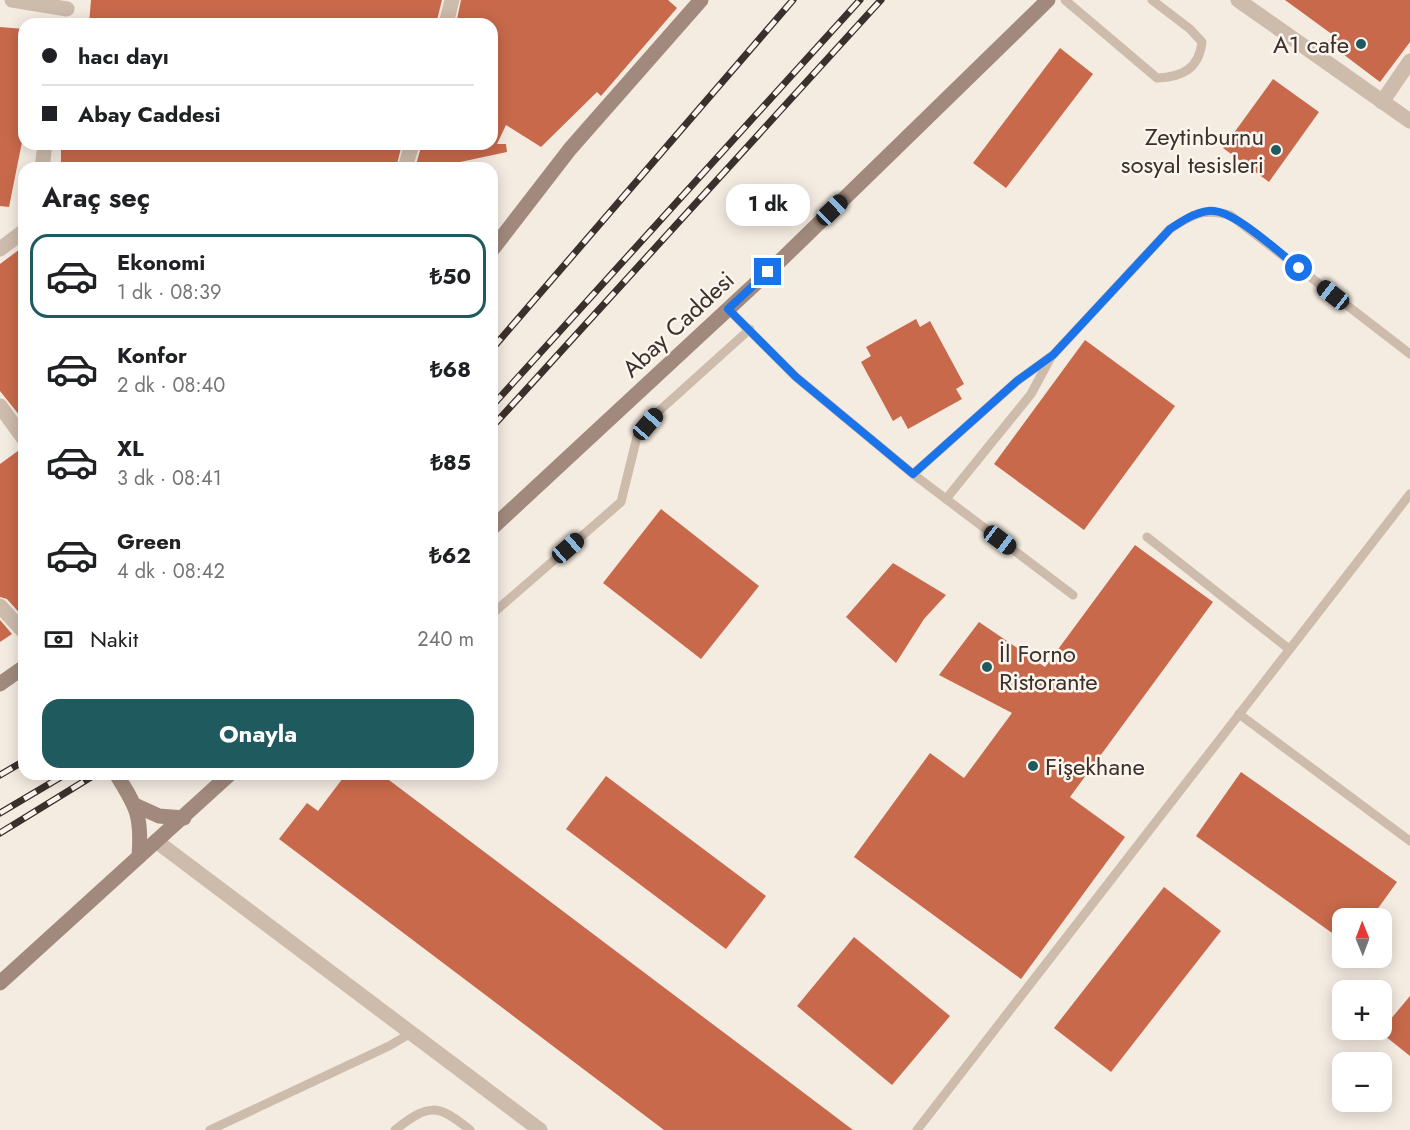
<!DOCTYPE html>
<html lang="tr">
<head>
<meta charset="utf-8">
<style>
	:root { --surface:#fff; --page:#f2f2f2; --text:#202124; --muted:#757577; --line:#e0e0e0; --accent:#1f5a5e }
	body { margin:0; font-family:Jost,sans-serif; background:var(--page); color:var(--text); height:100vh; display:flex; flex-direction:column; font-size:22px; white-space:nowrap }
	* { box-sizing:border-box; margin:0 }
	p { font-size:20px; color:var(--muted) }
	.icon { flex:none; width:33px; height:33px; fill:none; stroke:currentColor; stroke-width:2; stroke-linecap:round; stroke-linejoin:round }
	.map { position:relative; flex:1; overflow:hidden }
	.details { position:absolute; left:18px; top:162px; width:480px; height:618px; display:flex; flex-direction:column; background:var(--surface); border-radius:18px; box-shadow:0 3px 15px #0003 }
	.details>* { flex:none }
	.hud { position:absolute; left:18px; top:18px; width:480px; height:132px; border-radius:18px; box-shadow:0 3px 15px #0003; display:grid; align-content:center; height:132px; padding:0 24px; background:var(--surface) }
	.needle { width:39px; rotate:359deg }
	.controls { position:absolute; left:1332px; top:908px; display:grid; gap:12px }
	.controls a { display:grid; place-items:center; width:60px; height:60px; border-radius:12px; background:var(--surface); box-shadow:0 3px 15px #0003; font-size:30px }
	.end { position:absolute; width:27px; height:27px; margin:-14px; border:8px solid #1a73e8; background:#fff; box-shadow:0 0 0 3px #fff }
	.from { border-radius:50% }
	.bubble { position:absolute; height:42px; border-radius:18px; background:var(--surface); box-shadow:0 3px 15px #0003; font-size:20px; font-weight:700; line-height:42px; text-align:center }
	.car { position:absolute; width:18px; height:36px; margin:-18px -9px; border-radius:8px; box-shadow:0 0 4px 2px #0007; background:linear-gradient(#222 24%,#8ab4d8 0 40%,#222 0 76%,#8ab4d8 0 86%,#222 0) }
	.hud b { display:flex; align-items:center; gap:21px; height:57px; font-size:22px }
	.hud b+b { border-top:2px solid var(--line) }
	.hud i { width:15px; height:15px; background:var(--text) }
	ul { padding:0; list-style:none }
	li { display:flex; align-items:center; gap:18px; height:84px; margin:0 12px 9px; padding:0 12px; border:3px solid transparent; border-radius:18px }
	li div { flex:1 }
	li b { display:block; font-size:22px }
	li em { font-style:normal; font-weight:700 }
	li.active { border-color:var(--accent) }
	li>.icon { width:54px; height:54px; stroke-width:1.5 }
	h2 { padding:0 24px; font-size:27px; line-height:72px }
	.pay { display:flex; align-items:center; gap:15px; height:66px; padding:0 24px; font-size:22px }
	.pay p { margin-inline-start:auto }
	.primary-button { display:flex; gap:12px; margin-top:auto; padding:12px 24px }
	.primary-button a { flex:1; height:69px; border-radius:18px; background:var(--accent); color:#fff; font-size:24px; font-weight:700; line-height:69px; text-align:center }
	.map>svg:first-child { display:block }
	.building { fill:#c8694b }
	.lines { fill:none; stroke-linecap:round; stroke-linejoin:round }
	.service { stroke:#cdbbac; stroke-width:9 }
	.minor { stroke:#cdbbac; stroke-width:15 }
	.secondary { stroke:#a18a7d; stroke-width:15 }
	.rail-casing { stroke:#3b302b; stroke-width:7 }
	.rail { stroke:#fbf5ee; stroke-width:4.5; stroke-dasharray:14; stroke-linecap:butt }
	.route { stroke:#1a73e8; stroke-width:8 }
	.poi-dot { fill:#1f5a5e; stroke:#fbf5ee; stroke-width:2 }
	.labels { text-anchor:middle; dominant-baseline:central; stroke-width:5; stroke-linejoin:round; paint-order:stroke }
	.poi-label { font-size:24px; fill:#3b302b; stroke:#fbf5ee; text-anchor:end }
	.street-label { font-size:24px; fill:#3b302b; stroke:#fbf5ee }
</style>
</head>
<body>
<div class="map">
<svg width="1410" height="1130" viewBox="0 0 1410 1130">
	<rect width="100%" height="100%" fill="#f4ebe1"/>
	<g class="building">
		<polygon points="91,0 442,0 436,24 330,21 330,24 89,24"/>
		<polygon points="461,0 668,0 677,8 601,96 597,92 541,147 506,125 497,144 506,144 507,152 432,168 415,168 422,144 492,144 492,24 456,24"/>
		<polygon points="1285,0 1410,0 1410,42 1380,82 1327,42 1333,35"/>
		<polygon points="0,27 24,29 24,97 20,131 24,132 9,207 0,206"/>
		<polygon points="1060,48 1093,74 1006,188 973,163"/>
		<polygon points="1273,79 1319,112 1269,182 1223,148"/>
		<polygon points="61,144 402,144 396,168 61,168"/>
		<polygon points="24,246 24,421 0,391 0,264"/>
		<polygon points="916,319 920,327 930,321 964,384 956,389 962,399 908,429 901,416 893,421 861,362 871,356 866,347"/>
		<polygon points="1085,340 1175,406 1084,530 994,464"/>
		<polygon points="22,448 24,449 24,618 7,599 0,597 0,464"/>
		<polygon points="661,509 759,586 701,659 603,583"/>
		<polygon points="1135,545 1213,602 1070,797 1125,837 1021,979 854,857 930,753 964,778 1012,713 939,675 979,622 1045,667"/>
		<polygon points="893,563 946,595 924,619 896,663 846,617"/>
		<polygon points="0,620 12,634 0,642"/>
		<polygon points="1241,772 1397,882 1371,918 1342,918 1342,940 1196,836"/>
		<polygon points="346,774 381,774 853,1130 664,1130 279,839 307,803 318,811"/>
		<polygon points="606,776 766,896 726,949 566,829"/>
		<polygon points="1164,887 1221,931 1111,1072 1054,1028"/>
		<polygon points="854,937 950,1016 892,1085 797,1006"/>
		<polygon points="1410,996 1410,1056 1380,1032"/>
	</g>
	<g class="lines">
		<g class="service">
			<path d="M1065,0L1157,78C1182,77 1199,69 1202,42L1190,29L1152,0"/>
			<polyline points="728,309 796,377 913,474 1073,595"/>
			<path d="M913,474L1017,381L1053,355L1170,229C1193,214 1203,208 1230,215L1410,354"/>
			<polyline points="946,499 1031,394 1051,357"/>
			<polyline points="1147,537 1289,649"/>
			<polyline points="492,614 621,502 637,437 659,411 750,329"/>
			<polyline points="1239,714 1410,841"/>
			<polyline points="210,1130 389,1046 411,1033"/>
			<path d="M395,1130C428,1104 437,1103 470,1130"/>
			<polyline points="917,1130 1410,494"/>
		</g>
		<g class="minor">
			<polyline points="12,0 67,9"/>
			<polyline points="1238,0 1410,121"/>
			<polyline points="446,24 452,0"/>
			<polyline points="1382,102 1410,61"/>
			<polyline points="42,168 45,144"/>
			<polyline points="405,168 412,144"/>
			<polyline points="0,249 24,231"/>
			<polyline points="0,406 24,439"/>
			<polyline points="0,606 24,632"/>
			<polyline points="156,841 540,1130"/>
		</g>
		<g class="secondary">
			<polyline points="492,250 570,149 701,0"/>
			<polyline points="492,528 782,259 1048,0"/>
			<polyline points="0,684 24,667"/>
			<path d="M116,774C137,807 142,816 139,856"/>
			<polyline points="137,806 159,816 184,818"/>
			<polyline points="0,983 230,774"/>
		</g>
		<g class="rail-casing">
			<g id="rail">
				<polyline points="492,349 793,0"/>
				<polyline points="492,406 860,0"/>
				<polyline points="492,427 881,0"/>
				<polyline points="0,775 24,761"/>
				<polyline points="0,813 66,774"/>
				<polyline points="0,833 96,774"/>
			</g>
		</g>
		<use href="#rail" class="rail"/>
	</g>
	<g class="lines">
		<path class="route" d="M768,272L728,309L796,377L913,474L1017,381L1053,355L1170,229C1182,221 1194,213 1208,211C1232,207 1279,253 1299,268"/>
	</g>
	<g class="poi-dot">
		<circle cx="1361" cy="44" r="6"/>
		<circle cx="1276" cy="150" r="6"/>
		<circle cx="987" cy="667" r="6"/>
		<circle cx="1033" cy="766" r="6"/>
	</g>
	<g class="labels">
		<g class="poi-label">
			<text x="1349" y="44">A1 cafe</text>
			<text x="1264" y="136">Zeytinburnu<tspan x="1264" dy="28">sosyal tesisleri</tspan></text>
			<text x="999" y="653" text-anchor="start">İl Forno<tspan x="999" dy="28">Ristorante</tspan></text>
			<text x="1045" y="766" text-anchor="start">Fişekhane</text>
		</g>
		<g class="street-label">
			<text transform="translate(678 324) rotate(-43)">Abay Caddesi</text>
		</g>
	</g>
</svg>
<div class="controls">
<a><svg class="needle" viewBox="-14 -14 28 28"><path d="M0-13l5 13h-10z" fill="#e53935"/><path d="M0 13l5-13h-10z" fill="#757577"/></svg></a>
<a>+</a>
<a>−</a>
</div>
<i class="end from" style="left:1299px;top:268px"></i>
<i class="end" style="left:768px;top:272px"></i>
<div class="bubble" style="left:726px;top:184px;width:84px">1 dk</div>
<i class="car" style="left:832px;top:210px;rotate:46deg"></i>
<i class="car" style="left:1333px;top:295px;rotate:308deg"></i>
<i class="car" style="left:648px;top:424px;rotate:41deg"></i>
<i class="car" style="left:1000px;top:540px;rotate:127deg"></i>
<i class="car" style="left:568px;top:548px;rotate:49deg"></i>
<div class="hud">
<b><i class="from"></i>hacı dayı</b>
<b><i></i>Abay Caddesi</b>
</div>
<section class="details">
<h2>Araç seç</h2>
<ul>
<li class="active"><svg class="icon" aria-label="car" viewBox="0 0 24 24"><path d="M5 17H2v-5l4-1 3-4h7l3 4 3 1v5h-3M9 17h6M6 11h13"/><circle cx="7" cy="17" r="2"/><circle cx="17" cy="17" r="2"/></svg><div><b>Ekonomi</b><p>1 dk · 08:39</p></div><em>₺50</em></li>
<li><svg class="icon" aria-label="car" viewBox="0 0 24 24"><path d="M5 17H2v-5l4-1 3-4h7l3 4 3 1v5h-3M9 17h6M6 11h13"/><circle cx="7" cy="17" r="2"/><circle cx="17" cy="17" r="2"/></svg><div><b>Konfor</b><p>2 dk · 08:40</p></div><em>₺68</em></li>
<li><svg class="icon" aria-label="car" viewBox="0 0 24 24"><path d="M5 17H2v-5l4-1 3-4h7l3 4 3 1v5h-3M9 17h6M6 11h13"/><circle cx="7" cy="17" r="2"/><circle cx="17" cy="17" r="2"/></svg><div><b>XL</b><p>3 dk · 08:41</p></div><em>₺85</em></li>
<li><svg class="icon" aria-label="car" viewBox="0 0 24 24"><path d="M5 17H2v-5l4-1 3-4h7l3 4 3 1v5h-3M9 17h6M6 11h13"/><circle cx="7" cy="17" r="2"/><circle cx="17" cy="17" r="2"/></svg><div><b>Green</b><p>4 dk · 08:42</p></div><em>₺62</em></li>
</ul>
<div class="pay"><svg class="icon" aria-label="cash" viewBox="0 0 24 24"><path d="M3 7h18v10H3z"/><circle cx="12" cy="12" r="2"/></svg>Nakit<p>240 m</p></div>
<div class="primary-button"><a>Onayla</a></div>
</section>
</div>
</body>
</html>
